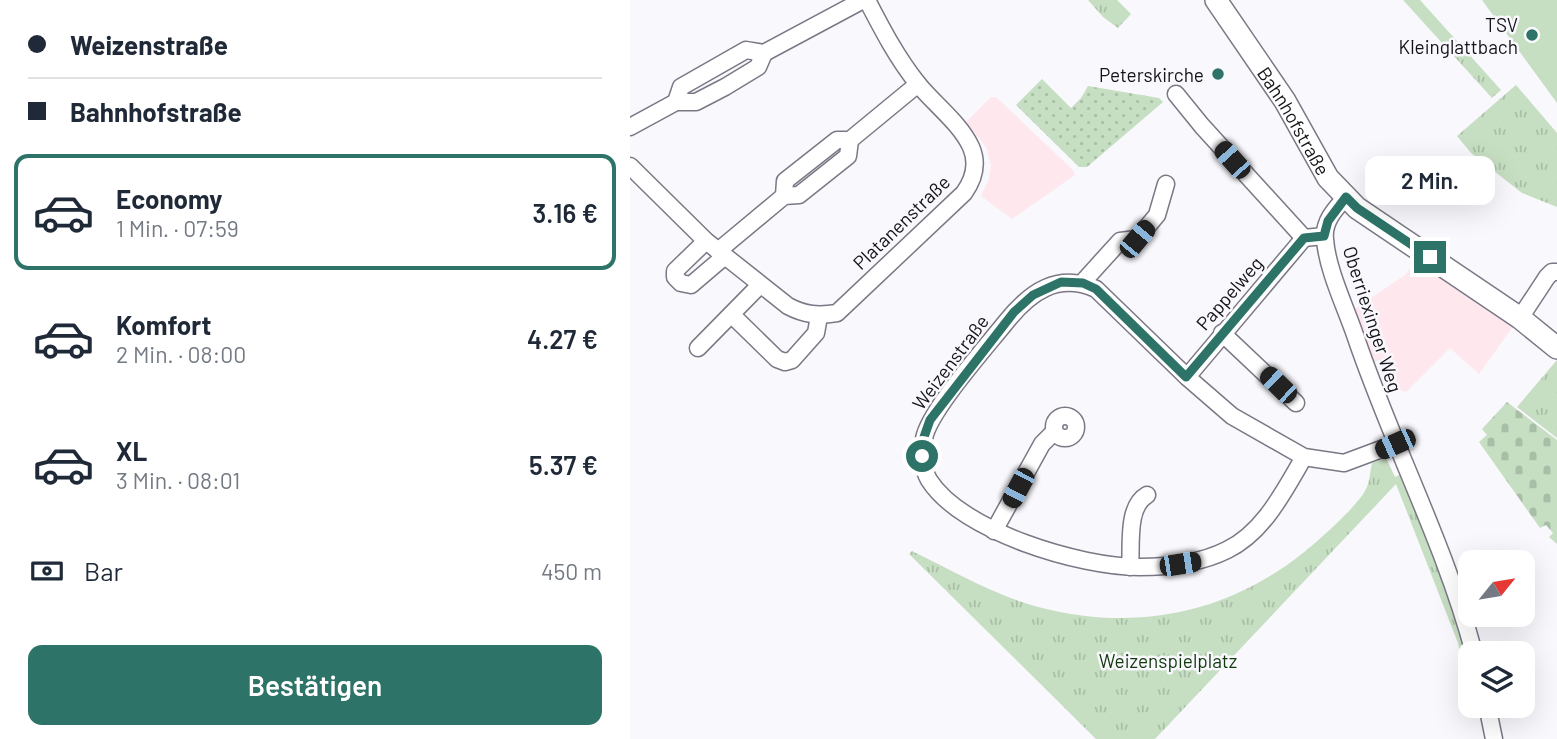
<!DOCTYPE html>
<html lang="de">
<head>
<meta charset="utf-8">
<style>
	:root { --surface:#fff; --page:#f2f2f3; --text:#1f2937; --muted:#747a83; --line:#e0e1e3; --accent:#2d7367 }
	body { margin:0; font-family:Barlow,sans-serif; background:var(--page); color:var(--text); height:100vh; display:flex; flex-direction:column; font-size:26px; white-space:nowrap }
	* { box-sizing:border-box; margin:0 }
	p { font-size:23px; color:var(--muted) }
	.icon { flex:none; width:38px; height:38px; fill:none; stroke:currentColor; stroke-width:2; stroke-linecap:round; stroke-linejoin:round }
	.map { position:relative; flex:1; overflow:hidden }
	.panel { display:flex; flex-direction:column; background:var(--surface); width:630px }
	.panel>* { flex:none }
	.guide { display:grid; align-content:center; height:154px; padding:0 28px; background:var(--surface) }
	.needle { width:46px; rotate:60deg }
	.controls { position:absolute; left:828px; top:550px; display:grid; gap:14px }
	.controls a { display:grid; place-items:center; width:77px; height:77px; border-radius:14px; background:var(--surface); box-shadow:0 7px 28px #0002; font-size:35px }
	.end { position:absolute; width:32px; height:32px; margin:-16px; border:9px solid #2d7367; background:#fff; box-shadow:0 0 0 4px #fff }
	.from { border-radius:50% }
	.bubble { position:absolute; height:49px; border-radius:14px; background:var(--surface); box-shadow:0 7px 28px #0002; font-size:23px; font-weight:600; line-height:49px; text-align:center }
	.car { position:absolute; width:21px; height:42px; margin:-21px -10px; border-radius:9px; box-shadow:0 0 5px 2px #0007; background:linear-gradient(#222 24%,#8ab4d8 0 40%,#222 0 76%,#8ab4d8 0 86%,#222 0) }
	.guide b { display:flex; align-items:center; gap:24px; height:66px; font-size:26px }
	.guide b+b { border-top:2px solid var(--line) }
	.guide i { width:18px; height:18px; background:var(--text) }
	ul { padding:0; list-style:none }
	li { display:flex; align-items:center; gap:21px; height:116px; margin:0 14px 10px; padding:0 14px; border:4px solid transparent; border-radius:14px }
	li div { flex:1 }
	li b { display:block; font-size:26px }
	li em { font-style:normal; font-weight:600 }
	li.on { border-color:var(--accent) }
	li>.icon { width:63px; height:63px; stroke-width:1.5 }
	.pay { display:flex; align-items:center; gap:18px; height:77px; padding:0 28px; font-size:26px }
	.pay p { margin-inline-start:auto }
	.button { display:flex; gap:14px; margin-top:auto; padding:14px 28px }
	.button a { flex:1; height:80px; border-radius:14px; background:var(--accent); color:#fff; font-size:28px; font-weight:600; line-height:80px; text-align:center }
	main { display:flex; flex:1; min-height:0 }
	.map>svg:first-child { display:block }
	.education { fill:#fee8ed }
	.grass { fill:url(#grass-tufts) }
	.cemetery { fill:url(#cemetery-stones) }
	.garden { fill:url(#garden-dots) }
	.pitch { fill:#c6dec2 }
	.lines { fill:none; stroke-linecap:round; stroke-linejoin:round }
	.minor-casing { stroke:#7b7885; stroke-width:19 }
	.major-casing { stroke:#7b7885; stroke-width:24 }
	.minor { stroke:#fff; stroke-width:16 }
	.major { stroke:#fff; stroke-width:21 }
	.route { stroke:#2d7367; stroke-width:9 }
	.poi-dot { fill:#2d7367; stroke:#f9f8fd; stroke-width:2.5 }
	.labels { text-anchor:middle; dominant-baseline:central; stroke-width:5; stroke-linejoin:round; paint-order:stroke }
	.poi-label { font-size:19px; fill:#141317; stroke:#f9f8fd; text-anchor:end }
	.street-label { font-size:19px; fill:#141317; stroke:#f9f8fd }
	.park-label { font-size:19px; fill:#103a0c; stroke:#f9f8fd }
</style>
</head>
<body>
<main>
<section class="panel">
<div class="guide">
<b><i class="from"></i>Weizenstraße</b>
<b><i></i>Bahnhofstraße</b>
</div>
<ul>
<li class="on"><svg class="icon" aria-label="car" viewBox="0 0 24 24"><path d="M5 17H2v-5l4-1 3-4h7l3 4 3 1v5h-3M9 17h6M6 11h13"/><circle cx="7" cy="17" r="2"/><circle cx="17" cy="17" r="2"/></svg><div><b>Economy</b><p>1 Min. · 07:59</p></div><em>3.16 €</em></li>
<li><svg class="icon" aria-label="car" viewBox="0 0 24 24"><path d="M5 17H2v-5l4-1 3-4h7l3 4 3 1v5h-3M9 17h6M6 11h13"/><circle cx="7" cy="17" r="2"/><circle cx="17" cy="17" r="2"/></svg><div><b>Komfort</b><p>2 Min. · 08:00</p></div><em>4.27 €</em></li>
<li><svg class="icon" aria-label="car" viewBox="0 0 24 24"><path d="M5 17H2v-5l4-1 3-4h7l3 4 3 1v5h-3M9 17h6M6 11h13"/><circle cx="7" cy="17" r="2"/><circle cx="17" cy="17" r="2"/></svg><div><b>XL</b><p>3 Min. · 08:01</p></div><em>5.37 €</em></li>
</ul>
<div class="pay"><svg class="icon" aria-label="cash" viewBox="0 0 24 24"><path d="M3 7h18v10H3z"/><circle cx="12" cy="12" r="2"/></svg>Bar<p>450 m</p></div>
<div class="button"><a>Bestätigen</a></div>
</section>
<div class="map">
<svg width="927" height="739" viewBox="0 0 927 739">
	<defs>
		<pattern id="grass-tufts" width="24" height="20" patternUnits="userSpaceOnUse" patternTransform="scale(1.75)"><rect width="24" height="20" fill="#c6dec2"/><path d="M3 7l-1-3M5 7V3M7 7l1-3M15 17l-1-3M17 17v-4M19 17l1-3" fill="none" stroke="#a9bea6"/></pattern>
		<pattern id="cemetery-stones" width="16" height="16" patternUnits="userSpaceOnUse" patternTransform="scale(1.75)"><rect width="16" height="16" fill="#c6dec2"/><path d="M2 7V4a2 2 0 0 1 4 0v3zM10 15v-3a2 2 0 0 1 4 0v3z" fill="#a9bea6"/></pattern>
		<pattern id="garden-dots" width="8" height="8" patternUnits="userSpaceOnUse" patternTransform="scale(1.75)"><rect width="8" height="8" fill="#c6dec2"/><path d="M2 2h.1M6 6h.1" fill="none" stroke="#a9bea6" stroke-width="1.8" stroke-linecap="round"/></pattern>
	</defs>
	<rect width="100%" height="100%" fill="#f9f8fd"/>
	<g class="education">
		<polygon points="361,97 366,97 443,170 445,175 382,219 351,196 359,179 361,165 356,147 336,122"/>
		<polygon points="787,258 884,325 849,374 820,348 776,392 761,387 750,360 742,363 722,311 775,275"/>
	</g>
	<g class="grass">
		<polygon points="458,0 487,0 501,14 488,28 473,17"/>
		<polygon points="773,0 790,0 871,90 862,98"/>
		<polygon points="886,85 927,133 927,207 892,193 841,153 827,136"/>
		<polygon points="927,360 927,438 887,407"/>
		<path d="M756,458L765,477L771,474L813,576L840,659V701L828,643L766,484L525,739H466L279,554L282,551C323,571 364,595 408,607C503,632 595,615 673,553C689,540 727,507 736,489C740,482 740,471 742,463Z"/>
	</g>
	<polygon class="cemetery" points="877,402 927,440 927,544 919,537 923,533 916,525 910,528 849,442 857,435 852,429"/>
	<polygon class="garden" points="412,79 441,108 451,98 458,86 529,98 533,102 457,167 449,167 386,105"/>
	<polygon class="pitch" points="852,0 927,0 927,103"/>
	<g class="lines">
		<g class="minor-casing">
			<g id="minor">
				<polyline points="546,94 572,126 674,238 694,236"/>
				<polyline points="46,102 51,87 116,50 134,53 233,0"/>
				<polyline points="0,127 46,102 66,102 95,87 128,67 134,53"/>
				<path d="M0,166L76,241L158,306C175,315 188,316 207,313L334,193C344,179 348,163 341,147C330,123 304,104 288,84C267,58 252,29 237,0"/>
				<polyline points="154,196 155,181 207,140 220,140 288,84"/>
				<path d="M716,197C705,209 693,222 695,239C697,269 715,306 725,335C761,442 815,544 844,653"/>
				<polyline points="76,241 45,271 45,277 51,283 61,285 95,256"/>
				<polyline points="88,251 154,196 169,195 218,156 220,140"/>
				<polyline points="452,283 490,241 507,239 527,215 536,184"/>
				<polyline points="102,315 147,359 155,362 162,360 186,333 189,316"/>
				<polyline points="890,318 917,277 922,272 927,272"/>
				<polyline points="592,333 666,403"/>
				<polyline points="68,348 130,285"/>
				<polyline points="557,377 674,238"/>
				<circle cx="435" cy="427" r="11"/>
				<path d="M674,457L602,416L557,377L466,289C428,272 400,292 376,322C357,346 298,412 294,439C291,452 292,468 299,480C332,532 451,567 509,567C539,567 571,563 597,550C634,532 654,491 674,457L714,463L765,444"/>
				<polyline points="364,531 412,444 424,432"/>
				<path d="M500,567C502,546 496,507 517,495"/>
				<polyline points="857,705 864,739"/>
			</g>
		</g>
		<g class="major-casing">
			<g id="major">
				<path id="s1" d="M586,0L655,101L698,178L727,208L890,318L927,348"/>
			</g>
		</g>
		<use href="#minor" class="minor"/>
		<use href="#major" class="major"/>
	</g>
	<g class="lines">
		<polyline class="route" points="292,456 294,437 300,420 384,312 403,295 431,282 453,283 466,289 556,377 674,238 694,236 698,221 716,197 727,208 800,257"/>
	</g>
	<g class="poi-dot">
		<circle cx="902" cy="35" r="7"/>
		<circle cx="588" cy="74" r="7"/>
	</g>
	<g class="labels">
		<g class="poi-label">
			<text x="888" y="24">TSV<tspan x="888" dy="22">Kleinglattbach</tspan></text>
			<text x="574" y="74">Peterskirche</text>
		</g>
		<g class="street-label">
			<text stroke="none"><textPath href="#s1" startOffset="144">Bahnhofstraße</textPath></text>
			<text transform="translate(271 222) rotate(-44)">Platanenstraße</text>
			<text transform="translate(599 293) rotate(-49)">Pappelweg</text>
			<text transform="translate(743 319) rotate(72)">Oberriexinger Weg</text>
			<text transform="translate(320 362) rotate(-53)">Weizenstraße</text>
		</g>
		<g class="park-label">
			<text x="538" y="660">Weizenspielplatz</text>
		</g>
	</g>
</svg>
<div class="controls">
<a><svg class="needle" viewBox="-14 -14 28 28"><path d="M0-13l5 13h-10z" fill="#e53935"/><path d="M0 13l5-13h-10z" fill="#747a83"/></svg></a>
<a><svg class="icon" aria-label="layers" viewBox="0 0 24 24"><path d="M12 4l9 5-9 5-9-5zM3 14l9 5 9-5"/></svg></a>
</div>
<i class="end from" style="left:292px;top:456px"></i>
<i class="end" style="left:800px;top:257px"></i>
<div class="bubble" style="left:735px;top:156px;width:130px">2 Min.</div>
<i class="car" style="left:602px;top:160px;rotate:318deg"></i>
<i class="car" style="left:507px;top:239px;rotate:40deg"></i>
<i class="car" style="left:648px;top:385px;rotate:314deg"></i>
<i class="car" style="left:765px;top:444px;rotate:246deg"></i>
<i class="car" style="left:388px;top:488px;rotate:208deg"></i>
<i class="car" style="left:550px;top:564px;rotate:81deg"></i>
</div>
</main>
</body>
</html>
